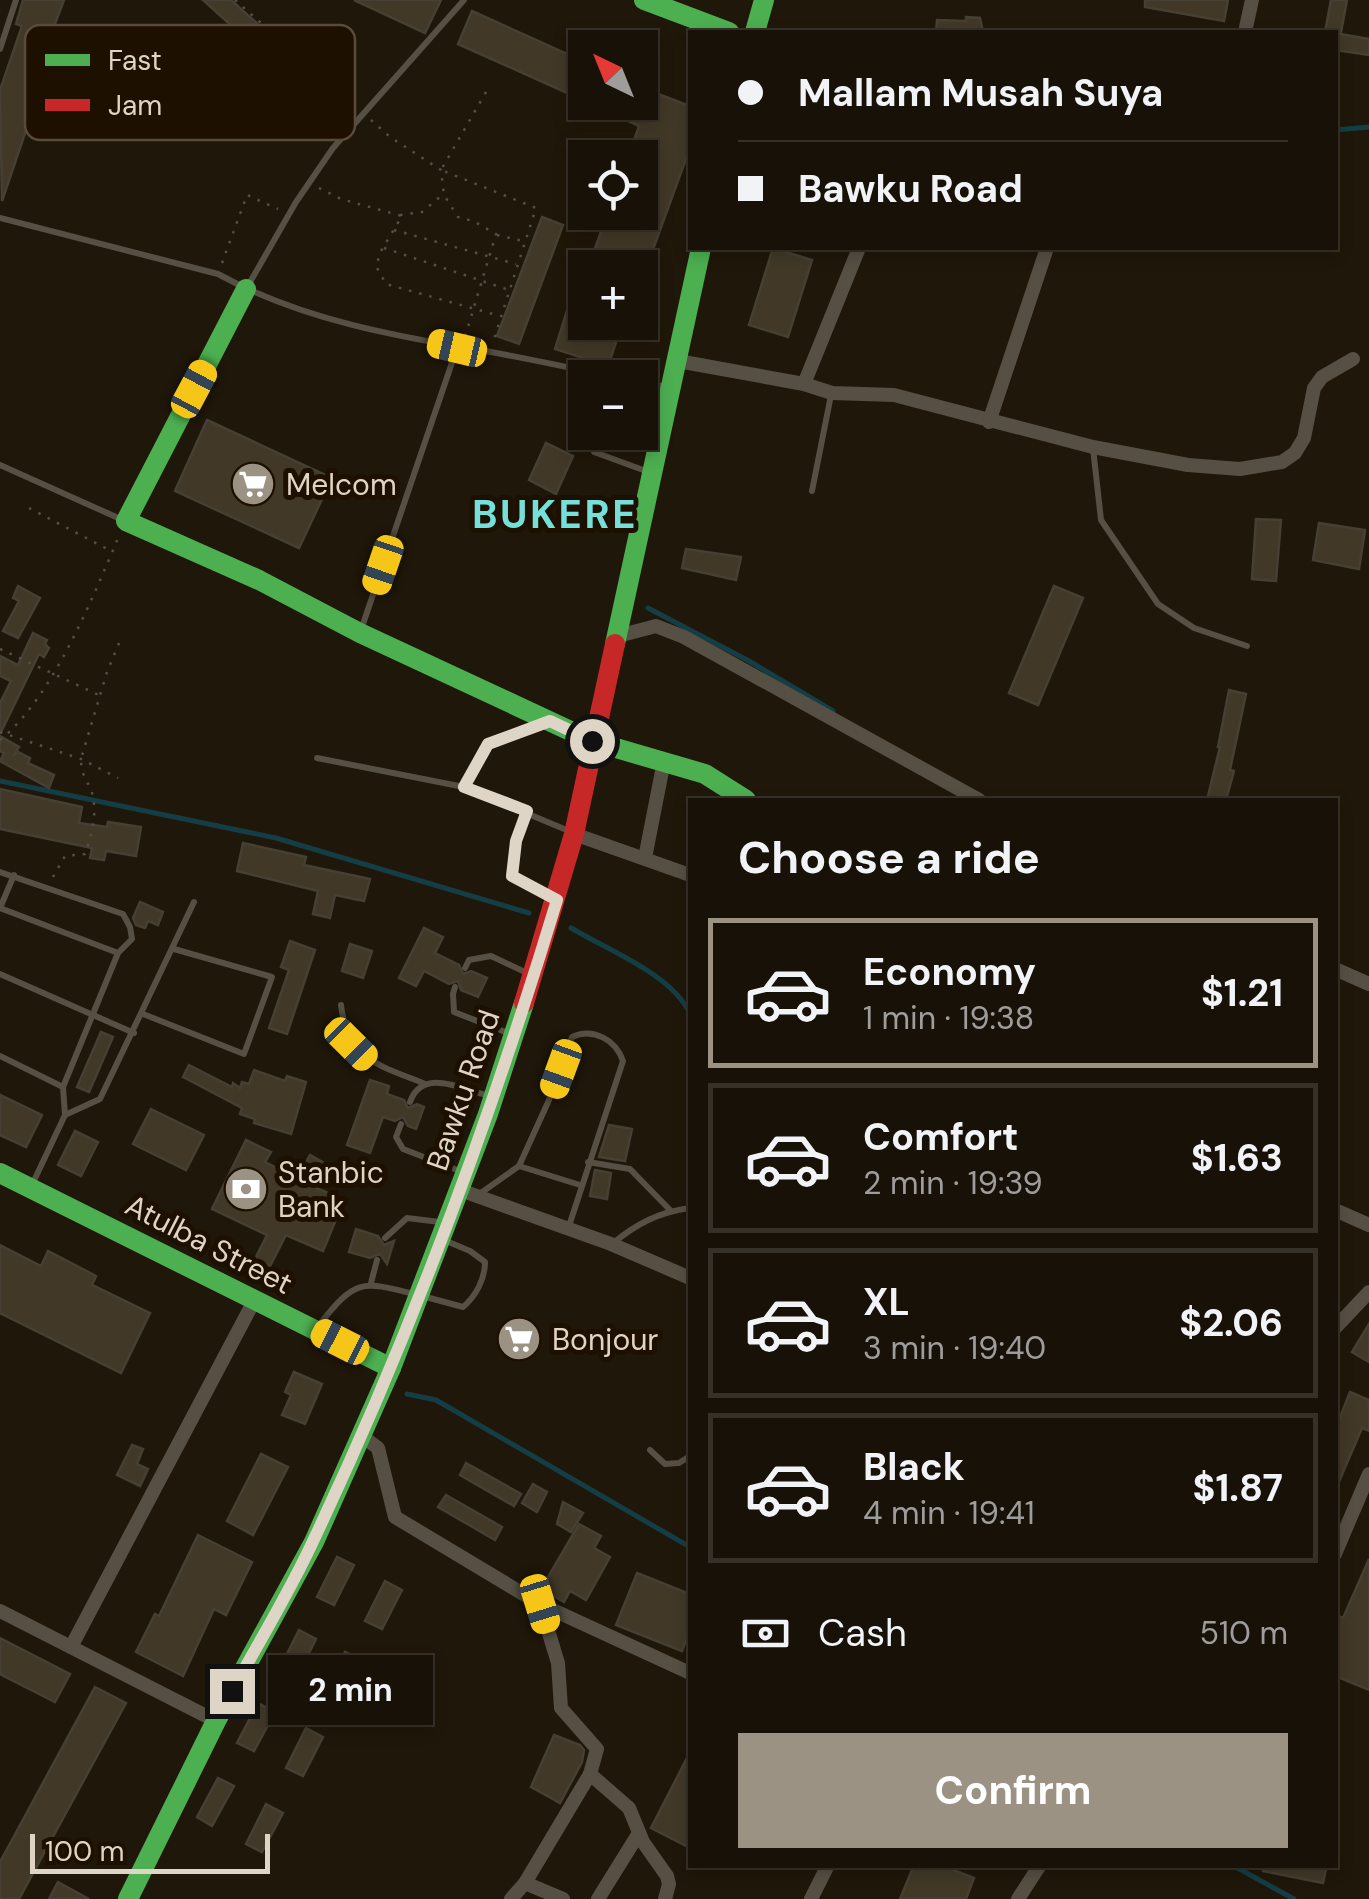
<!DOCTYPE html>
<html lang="en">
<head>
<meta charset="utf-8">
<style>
	:root { --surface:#171107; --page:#241f15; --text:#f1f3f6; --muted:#9e9d9b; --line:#363128; --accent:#9c9284 }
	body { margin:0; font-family:"DM Sans",sans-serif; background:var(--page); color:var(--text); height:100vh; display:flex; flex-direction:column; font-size:38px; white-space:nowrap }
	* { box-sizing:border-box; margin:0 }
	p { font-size:32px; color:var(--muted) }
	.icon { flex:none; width:55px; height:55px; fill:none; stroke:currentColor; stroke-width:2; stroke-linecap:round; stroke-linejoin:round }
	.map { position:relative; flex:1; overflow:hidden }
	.details { position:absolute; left:688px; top:798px; width:650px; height:1070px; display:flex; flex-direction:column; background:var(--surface); border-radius:0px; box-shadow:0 5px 15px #0003,0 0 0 2px var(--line) }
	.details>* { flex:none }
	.hud { position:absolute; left:688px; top:30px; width:650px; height:220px; border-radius:0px; box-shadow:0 5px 15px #0003,0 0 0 2px var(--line); display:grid; align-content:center; height:220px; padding:0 50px; background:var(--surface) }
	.needle { width:65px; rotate:317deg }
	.tools { position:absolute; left:568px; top:30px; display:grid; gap:20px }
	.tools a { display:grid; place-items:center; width:90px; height:90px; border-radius:0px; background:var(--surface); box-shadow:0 5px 15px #0003,0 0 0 2px var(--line); font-size:50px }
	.scale { position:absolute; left:30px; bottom:25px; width:240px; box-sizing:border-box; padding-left:10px; border:5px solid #dfd5c6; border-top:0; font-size:28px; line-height:35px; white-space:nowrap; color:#dfd5c6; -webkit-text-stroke:8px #1e1000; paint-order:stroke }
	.end { position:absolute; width:45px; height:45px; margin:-22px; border:12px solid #dfd5c6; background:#111; box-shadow:0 0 0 5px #111 }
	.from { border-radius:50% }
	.bubble { position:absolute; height:70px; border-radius:0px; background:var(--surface); box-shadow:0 5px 15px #0003,0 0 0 2px var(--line); font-size:32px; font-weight:700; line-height:70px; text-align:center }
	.car { position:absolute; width:30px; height:60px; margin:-30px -15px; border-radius:12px; box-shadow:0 0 8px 2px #0007; background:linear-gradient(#f5c518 24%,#345 0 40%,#f5c518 0 76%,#345 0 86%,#f5c518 0) }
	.hud b { display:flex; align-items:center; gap:35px; height:95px; font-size:38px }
	.hud b+b { border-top:2px solid var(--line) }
	.hud i { width:25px; height:25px; background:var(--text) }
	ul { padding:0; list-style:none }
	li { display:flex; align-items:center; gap:30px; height:150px; margin:0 20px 15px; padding:0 30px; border:5px solid var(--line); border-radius:0px }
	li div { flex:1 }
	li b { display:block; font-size:38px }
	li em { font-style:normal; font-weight:700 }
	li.current { border-color:var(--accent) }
	li>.icon { width:90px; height:90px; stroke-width:1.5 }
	h2 { padding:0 50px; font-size:45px; line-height:120px }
	.pay { display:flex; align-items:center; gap:25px; height:110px; padding:0 50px; font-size:38px }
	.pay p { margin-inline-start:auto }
	.primary-button { display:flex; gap:20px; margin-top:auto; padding:20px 50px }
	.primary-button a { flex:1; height:115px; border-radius:0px; background:var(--accent); color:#fff; font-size:40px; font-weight:700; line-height:115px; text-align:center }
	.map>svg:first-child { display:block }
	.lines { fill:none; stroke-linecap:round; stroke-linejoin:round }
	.stream { stroke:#143e45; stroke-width:5 }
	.building { fill:#413827; stroke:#463f33; stroke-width:2.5 }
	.path { stroke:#555047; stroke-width:2.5; stroke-dasharray:2.5 8; stroke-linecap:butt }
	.lane { stroke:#554f44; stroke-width:6 }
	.street { stroke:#554f44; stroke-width:14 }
	.fast { stroke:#4caf50; stroke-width:20 }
	.jam { stroke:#c62828; stroke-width:20 }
	.route { stroke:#dfd5c6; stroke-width:12 }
	.labels { text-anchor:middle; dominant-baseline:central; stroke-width:10; stroke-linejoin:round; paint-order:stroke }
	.poi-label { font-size:30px; fill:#dfd5c6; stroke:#1e1000; text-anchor:start }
	.street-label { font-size:30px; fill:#dfd5c6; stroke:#1e1000 }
	.district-label { font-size:40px; font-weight:bold; letter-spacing:2.5px; fill:#75e0d9; stroke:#1e1000 }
	.key { fill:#1e1000; stroke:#584b3b; stroke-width:2.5 }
	.key-label { font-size:28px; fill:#dfd5c6 }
</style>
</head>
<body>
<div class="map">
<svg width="1369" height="1899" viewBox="0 0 1369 1899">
	<rect width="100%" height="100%" fill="#1f1709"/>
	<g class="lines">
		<g class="stream">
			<polyline points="1335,130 1369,127"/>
			<polyline points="648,608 749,661 833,711"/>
			<polyline points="0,781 276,838 529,913"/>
			<path d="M571,928C608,950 673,975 690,1014"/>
			<polyline points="407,1394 436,1400 690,1547"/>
			<polyline points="1232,1865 1294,1899"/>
		</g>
	</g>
	<g class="building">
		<polygon points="23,0 64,0 47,45 54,48 2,201 0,90 22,26 16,24"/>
		<polygon points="203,0 231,0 336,94 323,108"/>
		<polygon points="354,0 441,0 425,33"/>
		<polygon points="1145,0 1228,0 1224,21 1145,7"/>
		<polygon points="1331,0 1347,0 1341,32 1325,32"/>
		<polygon points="472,11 585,62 585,101 458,44"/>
		<polygon points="966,17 980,18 983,32 936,32 937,20 966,21"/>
		<polygon points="1335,33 1369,39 1369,55 1335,50"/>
		<polygon points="640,87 690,106 690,148 648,263 642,262 640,268 588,268 608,212 640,212 640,158 628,158 639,126 588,102 640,102"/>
		<polygon points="542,217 563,225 519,344 497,336"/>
		<polygon points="773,248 812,260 788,337 749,325"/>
		<polygon points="582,263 585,263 585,322 623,322 608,366 555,349"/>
		<polygon points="207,420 332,478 299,548 175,491"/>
		<polygon points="546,443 573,456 556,494 529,480"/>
		<polygon points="1256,519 1281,520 1276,581 1252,579"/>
		<polygon points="1319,523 1365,530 1359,569 1313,560"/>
		<polygon points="686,549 741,557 736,580 682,568"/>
		<polygon points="18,586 40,598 18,638 3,631 19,601 13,598"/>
		<polygon points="1054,586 1083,598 1038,705 1009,693"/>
		<polygon points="33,633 47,640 45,644 49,648 44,657 39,654 0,734 0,703 11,681 0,676 0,656 18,665"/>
		<polygon points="1229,690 1246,694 1230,770 1234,771 1226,800 1207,800 1220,747 1218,747"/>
		<polygon points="0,736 19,747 13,756 18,752 30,758 28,763 54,775 49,788 0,761 4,753 0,751"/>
		<polygon points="0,789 82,807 79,823 107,827 108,822 141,827 136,856 106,851 104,860 90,858 92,848 0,829"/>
		<polygon points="243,843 306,857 304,865 370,879 364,901 335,895 330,918 313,914 318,891 237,871"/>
		<polygon points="140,902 163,912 158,925 148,921 145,928 136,925 133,918"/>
		<polygon points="424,928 443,937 435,953 459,965 463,974 471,971 487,978 478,997 461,990 458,981 449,984 424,971 416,986 399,978"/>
		<polygon points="290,941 315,950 287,1034 269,1028 289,970 281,967"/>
		<polygon points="350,944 372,951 363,978 342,971"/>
		<polygon points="101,1032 113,1037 89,1092 77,1087"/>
		<polygon points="189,1065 232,1087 233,1083 240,1088 242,1082 249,1084 254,1070 285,1081 287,1076 306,1082 291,1134 254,1123 255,1119 240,1114 242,1108 183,1077"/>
		<polygon points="370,1080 389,1086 387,1094 404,1100 408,1108 417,1104 424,1107 416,1129 408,1126 403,1117 395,1121 383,1117 370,1153 347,1145"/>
		<polygon points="0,1095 42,1115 26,1147 0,1135"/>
		<polygon points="151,1109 204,1135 186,1170 133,1144"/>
		<polygon points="609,1125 632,1129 625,1161 599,1157"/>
		<polygon points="75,1131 98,1142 81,1176 58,1165"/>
		<polygon points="246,1140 271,1152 265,1162 297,1178 310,1155 324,1163 312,1186 344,1200 323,1251 286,1235 270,1266 255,1259 267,1235 212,1209"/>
		<polygon points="595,1170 611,1173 607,1199 590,1196"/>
		<polygon points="356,1229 378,1236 384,1245 394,1241 387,1264 380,1254 370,1258 349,1252"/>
		<polygon points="0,1245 41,1266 48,1251 96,1276 92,1285 150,1313 121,1373 0,1313"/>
		<polygon points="1369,1324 1369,1362 1352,1352"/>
		<polygon points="294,1372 322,1384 305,1424 282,1415 291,1395 285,1392"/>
		<polygon points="1350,1392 1369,1400 1369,1431 1362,1428 1335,1491 1335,1430"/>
		<polygon points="132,1445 143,1449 137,1464 148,1469 140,1486 117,1475"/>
		<polygon points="261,1454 288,1467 253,1535 227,1521"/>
		<polygon points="466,1463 521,1494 514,1506 460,1475"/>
		<polygon points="533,1484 547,1492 537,1512 522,1503"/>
		<polygon points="446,1495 502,1527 495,1540 438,1507"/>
		<polygon points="563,1502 583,1513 571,1532 557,1524"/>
		<polygon points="579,1524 601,1536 594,1548 610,1557 586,1600 570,1591 564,1602 541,1589"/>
		<polygon points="198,1535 252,1562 226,1615 214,1609 183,1676 136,1652 155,1614 159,1616"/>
		<polygon points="337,1557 354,1565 334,1605 317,1597"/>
		<polygon points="1369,1559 1369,1690 1335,1676 1335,1614 1343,1618"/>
		<polygon points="637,1573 690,1594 690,1630 682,1651 616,1625"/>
		<polygon points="385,1581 402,1590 382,1629 365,1621"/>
		<polygon points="299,1630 316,1639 296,1679 279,1670"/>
		<polygon points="0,1638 70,1674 55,1702 0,1674"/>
		<polygon points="345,1652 362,1660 342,1700 325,1691"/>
		<polygon points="95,1687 126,1703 19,1899 0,1899 0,1862"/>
		<polygon points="258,1703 275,1712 254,1751 237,1743"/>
		<polygon points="306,1728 323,1737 303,1776 286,1768"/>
		<polygon points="554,1735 580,1745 584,1750 582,1762 560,1803 531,1787"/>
		<polygon points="690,1752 690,1848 651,1828"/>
		<polygon points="218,1778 234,1786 212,1826 197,1817"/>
		<polygon points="266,1804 283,1813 262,1852 246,1844"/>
		<polygon points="914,1865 941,1865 974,1878 966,1899 900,1899"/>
		<polygon points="1264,1865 1309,1865 1326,1869 1323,1883 1263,1871"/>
		<polygon points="58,1882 89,1899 49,1899"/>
	</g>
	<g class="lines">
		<g class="path">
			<polyline points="235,0 354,105"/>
			<polyline points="486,92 441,170 536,208 493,342"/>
			<polyline points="371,120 390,137 441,170 444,195 458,217 473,221 496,234 465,337"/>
			<polyline points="319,188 341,199 402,216 381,251 376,266 386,284 500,316"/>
			<polyline points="400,215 422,212 441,196"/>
			<polyline points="394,230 516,264"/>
			<polyline points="497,235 523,241"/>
			<polyline points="384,248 509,290"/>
			<polyline points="222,263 247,195 278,209"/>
			<polyline points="29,508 111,551"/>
			<polyline points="0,649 103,697"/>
			<polyline points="0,732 81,759 118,778"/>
			<path d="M0,740C53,697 92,599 119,536"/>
			<path d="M53,877L65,856L85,854C91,836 97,817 93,797C90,782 81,778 81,759L107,672L122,636"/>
		</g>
		<g class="lane">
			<polyline points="0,49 16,0"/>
			<path d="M0,218L218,274C302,320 398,337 491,352C534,360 577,369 619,378"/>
			<polyline points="249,284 296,202 333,148 464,0"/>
			<polyline points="640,382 667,387"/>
			<polyline points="585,383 569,413 585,432"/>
			<polyline points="585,432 594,452 646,471"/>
			<polyline points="1093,448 1101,520 1158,604 1194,628 1247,646"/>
			<polyline points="0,465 125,521"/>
			<polyline points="812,491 831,395"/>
			<polyline points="362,627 457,348"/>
			<polyline points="317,758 464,787 569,831"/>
			<polyline points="464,787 488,744 543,724"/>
			<polyline points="527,811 516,841 511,876 551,898"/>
			<polyline points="0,872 123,914 130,927 132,939 118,953 63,1087 65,1115 31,1187"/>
			<polyline points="0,908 118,953"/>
			<polyline points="0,908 14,875"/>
			<polyline points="465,968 469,960 491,956 525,972"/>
			<polyline points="0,974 134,1033"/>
			<polyline points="455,987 453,994 454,1012 508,1033"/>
			<path d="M341,1005C347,1059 378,1065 423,1083"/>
			<polyline points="143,1014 244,1054 272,977 174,949"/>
			<polyline points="0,1056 63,1087"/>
			<path d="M410,1102C422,1068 460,1088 486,1095"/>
			<polyline points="65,1115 100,1099 194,902"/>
			<polyline points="401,1124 396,1137 403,1149 460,1171"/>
			<polyline points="588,1162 630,1169 671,1211"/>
			<polyline points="519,1166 580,1185"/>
			<path d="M478,1195L519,1166L549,1100L572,1037C593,1027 616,1040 623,1061L569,1226"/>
			<polyline points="385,1238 407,1218 440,1222"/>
			<path d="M612,1244C636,1224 659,1212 690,1208"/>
			<polyline points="371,1283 377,1260"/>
			<path d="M426,1297L463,1307C476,1296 485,1279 485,1262L470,1251L444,1240"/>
			<path d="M319,1325C355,1280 360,1280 414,1294"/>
			<polyline points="650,1450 665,1464 679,1463 690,1456"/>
		</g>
		<g class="street">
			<polyline points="1245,32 1252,0"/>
			<polyline points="678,361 804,384 832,393 894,395 1093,447 1188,465 1240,469 1282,462 1295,453 1304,438 1314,388 1322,377 1353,359"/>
			<polyline points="804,384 859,248"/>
			<polyline points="989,422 1047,248"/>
			<polyline points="618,636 656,626 684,637 979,800"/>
			<polyline points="574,834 690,875"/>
			<polyline points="645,858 664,761"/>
			<polyline points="1335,969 1369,984"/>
			<polyline points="460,1190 611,1244 690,1278"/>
			<polyline points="1335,1210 1369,1225"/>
			<polyline points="1335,1328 1369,1292"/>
			<polyline points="362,1436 378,1448 395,1517 540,1604 690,1673"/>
			<polyline points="1335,1554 1369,1474"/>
			<polyline points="0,1611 216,1721"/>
			<polyline points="71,1647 254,1301"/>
			<polyline points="590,1774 629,1808 643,1842 667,1876 669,1884 665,1899"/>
			<polyline points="525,1883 563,1899"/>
			<polyline points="511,1899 525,1883 590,1774 597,1749 561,1708 558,1663 540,1604"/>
			<polyline points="598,1899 639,1833"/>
			<polyline points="811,1899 828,1865"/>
			<polyline points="1018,1899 1040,1865"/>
		</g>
		<g class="fast">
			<polyline points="644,0 729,32"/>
			<polyline points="755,32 764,0"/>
			<polyline points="246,289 126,521 259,580 360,633 592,741 705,774 746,800"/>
			<polyline points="615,644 701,248"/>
			<polyline points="0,1173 391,1368"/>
			<polyline points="128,1899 216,1721 314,1542 391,1368 488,1114 524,1003"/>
		</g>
		<polyline class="jam" points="524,1003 574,834 615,644"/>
	</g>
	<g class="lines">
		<path class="route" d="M232,1691C260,1640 291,1590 315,1537C412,1332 491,1118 557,900L512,876L516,841L527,811L464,787L488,744L550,721L592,741"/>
	</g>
	<defs>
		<g id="supermarket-disc" transform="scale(2.25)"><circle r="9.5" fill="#9c9284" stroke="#1e1000"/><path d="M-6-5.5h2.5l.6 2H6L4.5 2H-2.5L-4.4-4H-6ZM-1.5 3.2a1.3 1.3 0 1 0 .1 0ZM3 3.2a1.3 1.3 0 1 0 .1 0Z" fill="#fff"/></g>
		<g id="bank-disc" transform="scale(2.25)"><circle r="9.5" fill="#9c9284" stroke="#1e1000"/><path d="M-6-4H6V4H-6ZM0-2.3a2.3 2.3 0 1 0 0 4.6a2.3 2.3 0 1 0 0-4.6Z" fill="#fff"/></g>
	</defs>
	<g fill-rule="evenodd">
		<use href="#supermarket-disc" x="253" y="484"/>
		<use href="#bank-disc" x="246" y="1189"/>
		<use href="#supermarket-disc" x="519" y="1339"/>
	</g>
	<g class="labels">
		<g class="poi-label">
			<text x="286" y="484">Melcom</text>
			<text x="278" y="1172">Stanbic<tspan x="278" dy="34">Bank</tspan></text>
			<text x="552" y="1339">Bonjour</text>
		</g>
		<g class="street-label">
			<text transform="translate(463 1090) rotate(-71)">Bawku Road</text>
			<text transform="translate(209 1244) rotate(27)">Atulba Street</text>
		</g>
		<g class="district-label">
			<text x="555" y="514">BUKERE</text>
		</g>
	</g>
	<rect x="25" y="25" width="330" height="115" rx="15" class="key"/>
	<rect x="45" y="54" width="45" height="12" fill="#4caf50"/>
	<rect x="45" y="99" width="45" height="12" fill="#c62828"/>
	<g class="key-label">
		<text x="108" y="70">Fast</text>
		<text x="108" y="115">Jam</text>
	</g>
</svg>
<div class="tools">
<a><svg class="needle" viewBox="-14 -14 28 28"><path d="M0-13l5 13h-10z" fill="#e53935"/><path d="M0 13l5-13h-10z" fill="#9e9d9b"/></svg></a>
<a><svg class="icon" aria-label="locate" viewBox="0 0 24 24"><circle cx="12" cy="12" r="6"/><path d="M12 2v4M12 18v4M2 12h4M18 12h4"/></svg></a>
<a>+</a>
<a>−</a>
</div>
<div class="scale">100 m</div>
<i class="end from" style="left:592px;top:741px"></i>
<i class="end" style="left:232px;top:1691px"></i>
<div class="bubble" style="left:268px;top:1655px;width:165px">2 min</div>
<i class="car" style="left:457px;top:348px;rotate:283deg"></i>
<i class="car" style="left:194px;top:389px;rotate:28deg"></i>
<i class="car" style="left:383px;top:565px;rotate:199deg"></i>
<i class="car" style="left:351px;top:1044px;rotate:135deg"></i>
<i class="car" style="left:561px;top:1069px;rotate:200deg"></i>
<i class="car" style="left:340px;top:1342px;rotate:297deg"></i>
<i class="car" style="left:540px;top:1604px;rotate:163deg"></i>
<div class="hud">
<b><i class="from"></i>Mallam Musah Suya</b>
<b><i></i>Bawku Road</b>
</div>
<section class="details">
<h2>Choose a ride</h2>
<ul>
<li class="current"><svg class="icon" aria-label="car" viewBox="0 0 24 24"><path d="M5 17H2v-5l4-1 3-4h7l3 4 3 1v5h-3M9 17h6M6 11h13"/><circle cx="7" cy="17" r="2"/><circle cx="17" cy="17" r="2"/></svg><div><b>Economy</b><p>1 min · 19:38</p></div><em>$1.21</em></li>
<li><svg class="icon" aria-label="car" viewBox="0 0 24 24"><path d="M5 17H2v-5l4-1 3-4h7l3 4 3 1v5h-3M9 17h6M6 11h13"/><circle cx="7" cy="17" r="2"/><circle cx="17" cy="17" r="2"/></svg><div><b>Comfort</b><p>2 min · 19:39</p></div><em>$1.63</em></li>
<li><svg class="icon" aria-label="car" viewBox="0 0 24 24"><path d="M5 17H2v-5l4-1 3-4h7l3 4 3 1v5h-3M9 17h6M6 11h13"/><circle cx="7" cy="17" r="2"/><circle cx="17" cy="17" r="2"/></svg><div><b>XL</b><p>3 min · 19:40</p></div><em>$2.06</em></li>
<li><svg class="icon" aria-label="car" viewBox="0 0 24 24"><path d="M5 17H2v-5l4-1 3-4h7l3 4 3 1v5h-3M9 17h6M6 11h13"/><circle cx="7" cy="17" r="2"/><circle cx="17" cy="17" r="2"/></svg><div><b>Black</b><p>4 min · 19:41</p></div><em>$1.87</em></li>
</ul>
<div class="pay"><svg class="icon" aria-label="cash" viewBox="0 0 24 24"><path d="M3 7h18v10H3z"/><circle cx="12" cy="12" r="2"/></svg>Cash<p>510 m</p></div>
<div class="primary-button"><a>Confirm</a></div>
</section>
</div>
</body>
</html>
